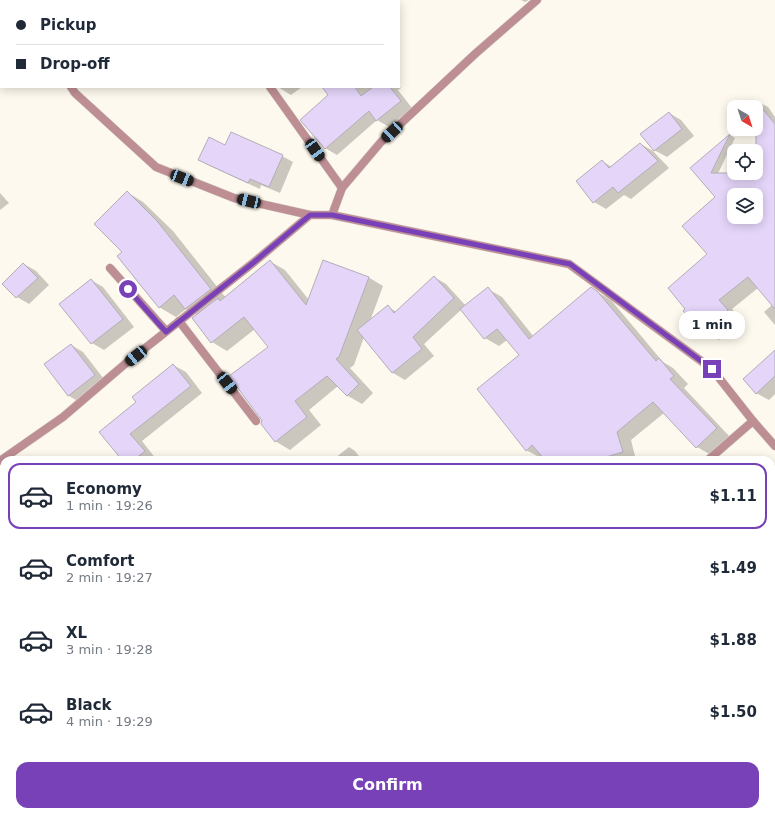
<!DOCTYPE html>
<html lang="en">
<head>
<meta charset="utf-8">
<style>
	:root { --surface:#fff; --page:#f6f6f7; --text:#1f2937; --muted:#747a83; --line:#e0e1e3; --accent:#7941b8 }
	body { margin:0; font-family:"DejaVu Sans",sans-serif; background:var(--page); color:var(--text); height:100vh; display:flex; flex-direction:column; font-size:15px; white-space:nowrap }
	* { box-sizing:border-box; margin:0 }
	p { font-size:13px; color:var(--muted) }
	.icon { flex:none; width:22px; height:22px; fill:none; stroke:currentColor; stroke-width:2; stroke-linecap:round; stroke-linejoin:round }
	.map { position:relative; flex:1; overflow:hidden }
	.panel { position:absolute; left:0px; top:456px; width:775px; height:360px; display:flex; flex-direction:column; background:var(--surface); border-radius:12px 12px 0 0; box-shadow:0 2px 10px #0003 }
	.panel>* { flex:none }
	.top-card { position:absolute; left:0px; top:0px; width:400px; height:88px; box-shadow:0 2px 10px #0003; display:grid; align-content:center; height:88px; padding:0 16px; background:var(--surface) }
	.needle { width:26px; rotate:141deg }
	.buttons { position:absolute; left:727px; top:100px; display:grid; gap:8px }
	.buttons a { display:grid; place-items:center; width:36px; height:36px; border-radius:8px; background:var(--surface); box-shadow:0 2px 10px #0003; font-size:20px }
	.end { position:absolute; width:18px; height:18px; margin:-9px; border:5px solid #7941b8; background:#fff; box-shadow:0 0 0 2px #fff }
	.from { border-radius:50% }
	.bubble { position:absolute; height:28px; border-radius:12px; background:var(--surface); box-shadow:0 2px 10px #0003; font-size:13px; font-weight:800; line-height:28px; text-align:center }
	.car { position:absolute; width:12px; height:24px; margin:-12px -6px; border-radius:5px; box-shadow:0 0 3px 1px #0007; background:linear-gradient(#222 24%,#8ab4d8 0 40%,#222 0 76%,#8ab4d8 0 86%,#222 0) }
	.top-card b { display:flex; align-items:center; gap:14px; height:38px; font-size:15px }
	.top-card b+b { border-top:1px solid var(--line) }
	.top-card i { width:10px; height:10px; background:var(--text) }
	ul { padding:7px 0 0; list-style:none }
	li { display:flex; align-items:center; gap:12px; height:66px; margin:0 8px 6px; padding:0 8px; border:2px solid transparent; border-radius:12px }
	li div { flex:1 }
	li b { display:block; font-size:15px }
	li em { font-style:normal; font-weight:800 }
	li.active { border-color:var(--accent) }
	li>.icon { width:36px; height:36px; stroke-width:1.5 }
	.cta { display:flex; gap:8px; margin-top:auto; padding:8px 16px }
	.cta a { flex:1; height:46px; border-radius:12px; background:var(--accent); color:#fff; font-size:16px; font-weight:800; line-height:46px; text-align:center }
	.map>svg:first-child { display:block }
	.shadow { fill:#0003; fill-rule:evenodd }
	.building { fill:#e4d5f9; stroke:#b2aeb8; fill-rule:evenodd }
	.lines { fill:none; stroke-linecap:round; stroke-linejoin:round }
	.service-casing { stroke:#dbd6cd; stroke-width:9 }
	.minor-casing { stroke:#dbd6cd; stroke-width:9 }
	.service { stroke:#bd8e94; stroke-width:8 }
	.minor { stroke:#bd8e94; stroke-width:8 }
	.route { stroke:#7941b8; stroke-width:5 }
</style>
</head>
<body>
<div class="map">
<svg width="775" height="816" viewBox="0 0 775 816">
	<rect width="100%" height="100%" fill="#fef9ee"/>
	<g class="shadow">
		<polygon points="215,0 287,0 286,1 215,1"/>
		<polygon points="521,0 529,0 525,2"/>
		<polygon points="399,86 401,88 398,90 412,108 389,127 377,120 337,155 325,148 330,95 324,87 399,87"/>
		<polygon points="278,87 302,87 291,95"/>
		<path d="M754,100L768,107L775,117V325L764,312L772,305L758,288L732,309L741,319L719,340L705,332L685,311L709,254L683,226L744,173H756V163L772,151L755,129H756V107H745ZM734,195H756V217H734Z"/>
		<polygon points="669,113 681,120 694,136 667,157 654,150"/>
		<polygon points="730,135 735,138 711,188 692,168"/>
		<polygon points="641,144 653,151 669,168 631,199 624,195 606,209 594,202 602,161 612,167"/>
		<polygon points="225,147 282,156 293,162 280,193 261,185 260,189 210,166 199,160"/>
		<polygon points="127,192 143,202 173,231 226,298 271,262 285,270 309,300 368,277 383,286 370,321 388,307 397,312 434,277 446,284 466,306 488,289 502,297 534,337 591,288 611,300 663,362 673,368 688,384 684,388 730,437 711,455 697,447 664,413 631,440 636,460 546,460 543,456 541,458 526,450 520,355 507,340 499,346 485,338 462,309 424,344 434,356 405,380 393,373 364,337 354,365 350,368 373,393 362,404 348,396 338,386 309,410 321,425 290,450 275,441 263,420 269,347 255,329 227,351 212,342 193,318 197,315 186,309 176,317 159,307 123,252"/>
		<polygon points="0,193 9,203 0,210"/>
		<polygon points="24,264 36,271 49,285 29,304 17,297 3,284"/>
		<polygon points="91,280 103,287 134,327 104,350 92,343 61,304"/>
		<polygon points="71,345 83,352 107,383 81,403 69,396 45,364"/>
		<polygon points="775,358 775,394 769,400 756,393"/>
		<polygon points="173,365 186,372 202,393 142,441 156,459 154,460 123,460 138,402"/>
		<polygon points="349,447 355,451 362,460 336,460 335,458"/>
		<polygon points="4,500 4,526 0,520 0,503"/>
		<polygon points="771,502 775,507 775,540 771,543"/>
		<polygon points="4,603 4,631 0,625 0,606"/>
		<polygon points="4,642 4,678 0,681 0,645"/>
		<polygon points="775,662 775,673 771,668 771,665"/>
		<polygon points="0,705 4,711 4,716 0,720"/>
		<polygon points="0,785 4,790 4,812 7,812 2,816 0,816"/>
		<polygon points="775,793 775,816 693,816 690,812 771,812 771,797"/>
		<polygon points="538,812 595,812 591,816 534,816"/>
	</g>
	<g class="building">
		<polygon points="322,87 355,87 361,96 373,87 390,87 401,101 376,121 369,111 325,149 300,120 328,95"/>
		<path d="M756,101L775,124V309L748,277L719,300L728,310L704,333L683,311L685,309L668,288L707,254L682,226L715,197L690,168L730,134L711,173H756ZM734,195H756V217H734Z"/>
		<polygon points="669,112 682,129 654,151 640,134"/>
		<polygon points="231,132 283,155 269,187 250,179 248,183 198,160 209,137 225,145"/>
		<polygon points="640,143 658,161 618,193 613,187 593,203 576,181 602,160 609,168"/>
		<polygon points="127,191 157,221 211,289 185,309 174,295 159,308 117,256 122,252 94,224"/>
		<polygon points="270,260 306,305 323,260 369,277 339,357 336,359 359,384 347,396 327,376 295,401 307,417 275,442 261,424 262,420 260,418 229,376 268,347 244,317 211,343 192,318 218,298 220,301"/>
		<polygon points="23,263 38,278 16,298 2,284"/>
		<polygon points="434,276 454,298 413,337 422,349 392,373 357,330 388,305 394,313"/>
		<polygon points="91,279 123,319 91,344 59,304"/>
		<polygon points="488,287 529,339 591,287 597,291 656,361 659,358 674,376 670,379 717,428 696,448 653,402 617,432 623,452 596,460 545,460 532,445 526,451 477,389 519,355 497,329 484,339 460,309"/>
		<polygon points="71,344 95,375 68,396 44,364"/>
		<polygon points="775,350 775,376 756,394 743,379"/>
		<polygon points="173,364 191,386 130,434 145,451 134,460 122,460 99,432 136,402 132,397"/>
	</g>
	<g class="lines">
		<g class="service-casing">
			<g id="service">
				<polyline points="110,268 166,331"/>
				<polyline points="708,460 753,421"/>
			</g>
		</g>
		<g class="minor-casing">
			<g id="minor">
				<polyline points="12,0 12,1"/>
				<polyline points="209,0 209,1"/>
				<polyline points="71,87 75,93 156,167 234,198 310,215 332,215 569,264 712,369 753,421 775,446"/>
				<polyline points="270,87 342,188"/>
				<polyline points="332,215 342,188 381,142 475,54 537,0"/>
				<polyline points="179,321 256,421"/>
				<polyline points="0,461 63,417 125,364 253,263 310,215"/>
			</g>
		</g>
		<use href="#service" class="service"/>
		<use href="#minor" class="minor"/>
	</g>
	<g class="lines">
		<polyline class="route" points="128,289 166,332 253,263 310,215 332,215 570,264 712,369"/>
	</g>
</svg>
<div class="buttons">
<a><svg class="needle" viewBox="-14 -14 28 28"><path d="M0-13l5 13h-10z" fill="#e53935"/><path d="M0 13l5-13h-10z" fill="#747a83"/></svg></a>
<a><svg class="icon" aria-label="locate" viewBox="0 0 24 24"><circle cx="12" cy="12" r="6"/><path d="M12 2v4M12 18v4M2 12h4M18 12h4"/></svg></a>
<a><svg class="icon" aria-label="layers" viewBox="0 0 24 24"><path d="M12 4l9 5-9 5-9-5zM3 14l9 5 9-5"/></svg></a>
</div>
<i class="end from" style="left:128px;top:289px"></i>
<i class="end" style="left:712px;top:369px"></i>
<div class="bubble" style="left:679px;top:311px;width:66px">1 min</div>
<i class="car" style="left:392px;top:132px;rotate:227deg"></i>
<i class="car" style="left:315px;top:150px;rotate:145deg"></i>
<i class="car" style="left:182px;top:178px;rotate:111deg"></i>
<i class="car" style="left:249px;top:201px;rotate:283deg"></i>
<i class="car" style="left:136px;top:356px;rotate:231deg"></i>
<i class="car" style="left:227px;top:383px;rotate:142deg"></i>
<div class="top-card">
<b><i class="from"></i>Pickup</b>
<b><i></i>Drop-off</b>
</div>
<section class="panel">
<ul>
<li class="active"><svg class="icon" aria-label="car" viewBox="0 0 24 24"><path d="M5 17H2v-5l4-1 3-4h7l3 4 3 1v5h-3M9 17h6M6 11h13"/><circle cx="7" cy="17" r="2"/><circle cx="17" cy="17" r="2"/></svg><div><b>Economy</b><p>1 min · 19:26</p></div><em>$1.11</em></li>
<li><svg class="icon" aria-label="car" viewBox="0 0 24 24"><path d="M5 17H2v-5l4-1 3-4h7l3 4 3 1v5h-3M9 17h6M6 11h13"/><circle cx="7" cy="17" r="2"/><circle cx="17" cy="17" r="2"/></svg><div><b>Comfort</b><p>2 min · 19:27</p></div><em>$1.49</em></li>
<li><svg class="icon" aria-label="car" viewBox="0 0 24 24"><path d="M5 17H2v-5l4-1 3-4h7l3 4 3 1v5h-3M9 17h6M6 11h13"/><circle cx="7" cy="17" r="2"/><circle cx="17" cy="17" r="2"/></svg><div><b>XL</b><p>3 min · 19:28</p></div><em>$1.88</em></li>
<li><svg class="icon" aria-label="car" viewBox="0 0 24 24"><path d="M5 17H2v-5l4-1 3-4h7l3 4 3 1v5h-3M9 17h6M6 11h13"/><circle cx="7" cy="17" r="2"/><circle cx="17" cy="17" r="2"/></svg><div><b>Black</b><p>4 min · 19:29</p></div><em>$1.50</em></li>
</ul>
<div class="cta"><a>Confirm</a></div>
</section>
</div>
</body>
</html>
